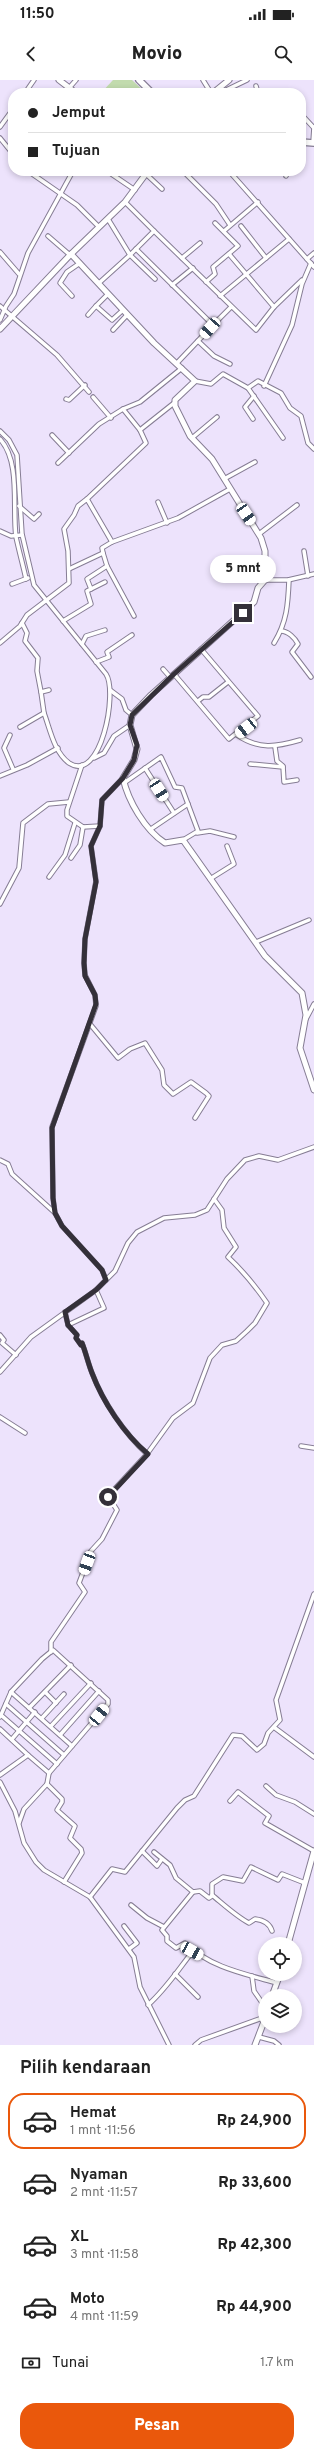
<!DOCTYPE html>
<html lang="id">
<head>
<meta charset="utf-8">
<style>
	:root { --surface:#fff; --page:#f6f6f6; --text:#222; --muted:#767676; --line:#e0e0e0; --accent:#ea580c }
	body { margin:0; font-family:Overpass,sans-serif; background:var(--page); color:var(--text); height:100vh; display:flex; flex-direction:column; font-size:15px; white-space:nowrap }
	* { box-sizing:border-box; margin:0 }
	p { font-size:13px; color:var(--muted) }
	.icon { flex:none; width:22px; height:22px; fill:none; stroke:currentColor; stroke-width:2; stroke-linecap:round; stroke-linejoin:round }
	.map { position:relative; height:1965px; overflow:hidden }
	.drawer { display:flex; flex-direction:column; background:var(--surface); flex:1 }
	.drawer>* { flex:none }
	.guide { position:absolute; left:8px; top:8px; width:298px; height:88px; border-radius:16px; box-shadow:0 2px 6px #0003; display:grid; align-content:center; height:88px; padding:0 20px; background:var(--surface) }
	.buttons { position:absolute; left:258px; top:1857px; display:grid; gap:8px }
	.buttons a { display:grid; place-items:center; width:44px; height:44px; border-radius:50%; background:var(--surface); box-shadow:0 2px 6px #0003; font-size:20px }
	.end { position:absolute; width:18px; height:18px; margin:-9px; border:5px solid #343039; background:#fff; box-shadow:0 0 0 2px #fff }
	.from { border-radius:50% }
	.bubble { position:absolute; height:28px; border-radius:14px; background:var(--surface); box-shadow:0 2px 6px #0003; font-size:13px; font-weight:800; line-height:28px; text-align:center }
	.car { position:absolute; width:12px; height:24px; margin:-12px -6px; border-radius:5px; box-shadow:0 0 3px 1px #0007; background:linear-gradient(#fff 24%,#345 0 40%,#fff 0 76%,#345 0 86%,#fff 0) }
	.guide b { display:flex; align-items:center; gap:14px; height:38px; font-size:15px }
	.guide b+b { border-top:1px solid var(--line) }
	.guide i { width:10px; height:10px; background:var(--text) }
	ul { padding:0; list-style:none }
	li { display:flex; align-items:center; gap:12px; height:56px; margin:0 8px 6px; padding:0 12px; border:2px solid transparent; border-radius:16px }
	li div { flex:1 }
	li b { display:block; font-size:15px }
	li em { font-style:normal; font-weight:800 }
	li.active { border-color:var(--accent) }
	li>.icon { width:36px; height:36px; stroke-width:1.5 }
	h2 { padding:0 20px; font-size:18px; line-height:48px }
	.pay { display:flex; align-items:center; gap:10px; height:44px; padding:0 20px; font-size:15px }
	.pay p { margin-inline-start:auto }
	.button { display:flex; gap:8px; margin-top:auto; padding:8px 20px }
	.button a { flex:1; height:46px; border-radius:16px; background:var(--accent); color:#fff; font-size:16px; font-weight:800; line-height:46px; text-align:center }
	.status { display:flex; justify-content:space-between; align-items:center; height:28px; padding:0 20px; background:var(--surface); direction:ltr }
	.status svg { height:11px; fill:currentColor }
	header { display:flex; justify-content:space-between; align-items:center; height:52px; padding:0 20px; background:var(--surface); font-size:18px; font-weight:800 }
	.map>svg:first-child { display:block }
	.green { fill:#c2dbae }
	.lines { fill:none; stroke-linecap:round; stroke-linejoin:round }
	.street-casing { stroke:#867d94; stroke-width:5.5 }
	.secondary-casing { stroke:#867d94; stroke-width:7 }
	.primary-casing { stroke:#867d94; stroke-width:8 }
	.street { stroke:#fff; stroke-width:3.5 }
	.secondary { stroke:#fff; stroke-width:5 }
	.primary { stroke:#fff; stroke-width:5.5 }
	.route { stroke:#343039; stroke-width:5 }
</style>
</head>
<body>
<div class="status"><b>11:50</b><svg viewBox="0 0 49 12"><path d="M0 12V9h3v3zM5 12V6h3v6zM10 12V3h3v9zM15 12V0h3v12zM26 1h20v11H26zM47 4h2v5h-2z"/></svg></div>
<header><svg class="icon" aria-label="back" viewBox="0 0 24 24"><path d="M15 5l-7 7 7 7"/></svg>Movio<svg class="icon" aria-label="search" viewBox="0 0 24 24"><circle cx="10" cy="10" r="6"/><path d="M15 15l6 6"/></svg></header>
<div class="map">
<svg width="314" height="1965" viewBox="0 0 314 1965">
	<rect width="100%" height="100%" fill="#ede3fc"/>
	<polygon class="green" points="113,0 132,0 145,12 101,13"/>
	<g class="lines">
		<g class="street-casing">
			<g id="street">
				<polyline points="203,0 211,13"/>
				<polyline points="256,6 258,13"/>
				<polyline points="69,8 76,0"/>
				<polyline points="25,13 34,0"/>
				<polyline points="220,13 247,0"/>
				<polyline points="301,34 313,47"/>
				<polyline points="0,47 13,29"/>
				<polyline points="0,58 13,74"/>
				<polyline points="313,62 314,47"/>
				<polyline points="28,91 77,125 99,147"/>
				<polyline points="107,91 135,110"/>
				<polyline points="183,91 216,124 230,145"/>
				<polyline points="229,91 314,187"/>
				<polyline points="146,94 162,109"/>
				<polyline points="286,96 288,91"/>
				<polyline points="108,139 130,175 154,151 125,122"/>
				<polyline points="241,146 266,178"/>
				<polyline points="154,151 256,250 274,227 229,174"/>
				<polyline points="224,151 258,122"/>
				<polyline points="48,156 70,175"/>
				<polyline points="136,169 213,245 177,283"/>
				<polyline points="0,172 19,194"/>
				<polyline points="182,178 200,163"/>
				<polyline points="307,179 314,173"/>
				<polyline points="206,202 215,194 213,187 238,166 215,143"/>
				<polyline points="99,203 130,175 155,199"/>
				<polyline points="172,205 193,188"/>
				<polyline points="108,214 96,226 112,240 123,230"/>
				<polyline points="72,216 60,203 67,192 80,183"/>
				<polyline points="220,216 289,159"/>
				<polyline points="0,226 57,275 89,312"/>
				<polyline points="274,227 302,200"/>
				<polyline points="88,235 96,226"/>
				<polyline points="0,240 6,226 14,214 28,173 73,91"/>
				<polyline points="213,245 231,227"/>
				<polyline points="113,250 127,235"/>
				<polyline points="198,261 214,276 230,284"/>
				<polyline points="195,301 211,304 223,294 248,308 258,301 281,313 290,328 301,336 308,363 314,369"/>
				<polyline points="264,306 292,245 302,204 311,183"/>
				<polyline points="248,308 283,358"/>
				<polyline points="93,317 111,338"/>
				<polyline points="66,319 69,320 85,305"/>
				<polyline points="123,329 140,350"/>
				<polyline points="253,339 245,327 254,316"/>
				<path d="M0,351L9,360L17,375L22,454L34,505L106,594C118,612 101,704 69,683C54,672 50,649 44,633L20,647"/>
				<polyline points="52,355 69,373"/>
				<polyline points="192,358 217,337"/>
				<path d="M0,359C21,382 12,428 16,457C19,471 23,485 26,499"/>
				<polyline points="58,383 99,344 123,329 140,322 182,288"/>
				<polyline points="224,399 255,382"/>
				<polyline points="87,419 146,363 140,350 174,323"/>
				<polyline points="158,422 167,443"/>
				<polyline points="19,426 34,439 39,434"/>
				<polyline points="0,451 11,456 22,455"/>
				<polyline points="259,454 297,425"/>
				<polyline points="304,471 308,496"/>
				<polyline points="107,486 134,536"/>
				<polyline points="69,489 103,473 102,468 112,462"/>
				<polyline points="265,500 288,500 314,494"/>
				<polyline points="12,504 28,498"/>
				<polyline points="91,509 87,499 107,486 103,473"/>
				<polyline points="63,541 91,524 87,511 105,502"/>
				<polyline points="22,543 27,553 25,561 38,578 37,591 41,612"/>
				<path d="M281,551C288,551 295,558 298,564L292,572L311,597"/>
				<polyline points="0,563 20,546 27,535 69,503 68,471 64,449 74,435 78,426 87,419 112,462 178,438 230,409"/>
				<path d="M274,563C287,542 288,524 289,500"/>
				<polyline points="82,564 86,556 105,550"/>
				<polyline points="96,582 109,577 107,572 132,555"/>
				<polyline points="163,589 170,597"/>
				<polyline points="174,594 229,659 258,636 201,569"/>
				<polyline points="110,610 122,619 126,630 132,635"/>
				<polyline points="198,621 203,617 209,617 228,602"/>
				<polyline points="44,633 41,612 49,610"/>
				<polyline points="10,655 4,668 13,689"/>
				<path d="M237,655C259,670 276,667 300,660"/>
				<polyline points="275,667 277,681 283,686 284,702 297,700"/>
				<polyline points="94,678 104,673 114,656 130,645"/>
				<polyline points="250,684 283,687"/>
				<polyline points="82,685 67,730 67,736 83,747 100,746"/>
				<polyline points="145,688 174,733"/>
				<polyline points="0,696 27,685 58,668"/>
				<polyline points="124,703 161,677 175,707 182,708 198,751 183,760"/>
				<polyline points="151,749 188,724"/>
				<polyline points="197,753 210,751 234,757"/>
				<polyline points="71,778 80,765 83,747"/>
				<polyline points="49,797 65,775 75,743"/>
				<polyline points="210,799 234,784 227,766"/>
				<polyline points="0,824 19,788 23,743 48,724 69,722"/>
				<polyline points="256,862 309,840"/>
				<polyline points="306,939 314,924"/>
				<polyline points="90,944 118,978 130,969 145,963 162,990 164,1005 173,1014 191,1002 206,1013 209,1016 195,1038"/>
				<polyline points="0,1080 8,1084 12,1094 54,1132"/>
				<polyline points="106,1200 115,1191 128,1163 137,1152 164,1138 195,1135 207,1130 227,1099 245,1080 259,1076 278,1080 314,1067"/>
				<path d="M65,1232L68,1245L77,1255L76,1258L81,1265L82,1263C86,1273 88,1283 92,1293C103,1322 124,1353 147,1374"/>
				<polyline points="68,1245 104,1228 96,1210"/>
				<polyline points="0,1255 4,1260 2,1263 16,1275"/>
				<polyline points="0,1292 31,1257 96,1210 106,1200 102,1190 62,1146 55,1133 53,1118 52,1047 96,926 95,915 85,895 84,883 85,859 96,801 91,766 100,746 102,720 123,698"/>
				<polyline points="0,1337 25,1353"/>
				<polyline points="301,1366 314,1368"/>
				<path d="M51,1572V1562L85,1512L79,1503L91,1471L102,1459L117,1430L108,1416L147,1374L173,1338L193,1323L210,1278L222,1265L236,1261L247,1251L255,1243L267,1223C256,1207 243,1191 228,1177L236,1167L224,1148L222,1130L214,1119"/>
				<polyline points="11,1612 72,1666"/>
				<polyline points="45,1612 56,1623"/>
				<polyline points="6,1624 64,1675"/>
				<polyline points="29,1628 71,1585"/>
				<polyline points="1,1635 57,1684"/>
				<polyline points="0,1637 11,1612 42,1579 53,1570 108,1620 108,1624 49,1693"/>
				<polyline points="42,1638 64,1614"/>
				<polyline points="51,1646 91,1603"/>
				<polyline points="275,1648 314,1677"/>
				<polyline points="0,1649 28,1675"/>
				<polyline points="60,1655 99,1611"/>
				<polyline points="12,1659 35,1632"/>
				<polyline points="0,1695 28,1675 49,1693 47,1704 24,1729 19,1743"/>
				<polyline points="0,1702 15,1731 24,1763 36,1782 44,1790 90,1817 134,1877 140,1907 169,1965"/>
				<polyline points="47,1704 62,1719 62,1722 57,1730 75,1746 70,1758 81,1769 82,1773 64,1802"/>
				<polyline points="266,1706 276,1715 295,1722 314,1734"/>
				<polyline points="230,1721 238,1712 269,1736 265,1743 314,1771"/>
				<polyline points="142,1771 157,1786 162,1779"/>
				<polyline points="154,1772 170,1785 176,1798 193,1812 200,1811 209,1818 212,1816 212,1804 223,1797 243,1801 251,1787 278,1800 282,1794 305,1803"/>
				<path d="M193,1812L162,1850L167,1856V1861L176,1868L185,1863C209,1887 245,1894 277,1903"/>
				<path d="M212,1815C223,1824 237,1837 249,1843L255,1839C263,1840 270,1844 272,1851"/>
				<polyline points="90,1817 112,1789 125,1792 177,1728 185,1720 194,1716 233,1655 242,1656 257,1670 264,1664 268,1653 280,1640 276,1620 314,1514"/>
				<polyline points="131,1825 147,1838 164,1847"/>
				<polyline points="124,1846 137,1863 129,1869"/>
				<polyline points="175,1894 198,1917"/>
				<polyline points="252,1896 254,1911 265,1927"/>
				<path d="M148,1925C166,1909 178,1890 193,1871"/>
				<polyline points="259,1957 274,1961 279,1965"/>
				<polyline points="195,1965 201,1960 265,1937"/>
			</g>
		</g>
		<g class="secondary-casing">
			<g id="secondary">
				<polyline points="59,0 76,13"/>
				<polyline points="213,13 229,0"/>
				<path d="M71,174L154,263L195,301L175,320V326L190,356L212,379L261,458L265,471V500L258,508L254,522L151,615L132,635L130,645L137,669L134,680L123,698C128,721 145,750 165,763L183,760L265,876L302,913L306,935L300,968L314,1010"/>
				<polyline points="0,249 70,175 125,122 148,91"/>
				<polyline points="288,1864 314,1771"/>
				<polyline points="272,1916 280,1894"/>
				<polyline points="255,1965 265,1939"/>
			</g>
		</g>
		<g class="primary-casing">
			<g id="primary">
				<polyline points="139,0 152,13"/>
				<polyline points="301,62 314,63"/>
			</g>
		</g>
		<use href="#street" class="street"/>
		<use href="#secondary" class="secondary"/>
		<use href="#primary" class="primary"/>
	</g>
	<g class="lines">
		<path class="route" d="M108,1417L148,1374C124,1354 103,1322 92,1293C88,1283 86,1273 82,1263L81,1265L76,1258L77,1255L68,1245L65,1232L96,1210L106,1200L102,1190L62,1146L55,1133L53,1118L52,1048L96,924L95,915L85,896L84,883L85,859L96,802L91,766L100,746L102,720L123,698L134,680L137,665L130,645L132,635L174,594L243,533"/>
	</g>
</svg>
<div class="buttons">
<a><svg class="icon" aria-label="locate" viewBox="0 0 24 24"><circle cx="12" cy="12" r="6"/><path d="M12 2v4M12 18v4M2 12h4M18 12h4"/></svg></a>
<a><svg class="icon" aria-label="layers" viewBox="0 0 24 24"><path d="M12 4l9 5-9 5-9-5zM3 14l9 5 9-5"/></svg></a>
</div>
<i class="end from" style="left:108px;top:1417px"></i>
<i class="end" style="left:243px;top:533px"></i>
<div class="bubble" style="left:210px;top:475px;width:66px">5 mnt</div>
<i class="car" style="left:210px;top:248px;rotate:222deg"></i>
<i class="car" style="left:246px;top:434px;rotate:146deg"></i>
<i class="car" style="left:246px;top:648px;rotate:232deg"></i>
<i class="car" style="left:159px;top:710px;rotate:147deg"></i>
<i class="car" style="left:87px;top:1483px;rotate:200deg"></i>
<i class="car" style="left:99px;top:1635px;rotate:39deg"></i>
<i class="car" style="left:192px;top:1871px;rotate:119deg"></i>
<div class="guide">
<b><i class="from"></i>Jemput</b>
<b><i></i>Tujuan</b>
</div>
</div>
<section class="drawer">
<h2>Pilih kendaraan</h2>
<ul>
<li class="active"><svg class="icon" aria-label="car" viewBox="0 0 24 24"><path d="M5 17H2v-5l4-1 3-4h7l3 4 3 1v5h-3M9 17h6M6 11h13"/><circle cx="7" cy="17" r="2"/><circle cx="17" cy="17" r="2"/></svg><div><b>Hemat</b><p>1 mnt · 11:56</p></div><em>Rp 24,900</em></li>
<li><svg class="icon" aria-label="car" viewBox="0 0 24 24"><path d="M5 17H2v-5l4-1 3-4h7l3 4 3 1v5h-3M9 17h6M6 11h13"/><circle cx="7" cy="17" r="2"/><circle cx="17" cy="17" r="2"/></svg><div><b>Nyaman</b><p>2 mnt · 11:57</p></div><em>Rp 33,600</em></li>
<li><svg class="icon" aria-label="car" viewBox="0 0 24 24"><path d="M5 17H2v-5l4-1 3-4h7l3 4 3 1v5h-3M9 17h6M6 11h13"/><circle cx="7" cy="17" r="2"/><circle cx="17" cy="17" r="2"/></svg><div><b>XL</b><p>3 mnt · 11:58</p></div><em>Rp 42,300</em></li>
<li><svg class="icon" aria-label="car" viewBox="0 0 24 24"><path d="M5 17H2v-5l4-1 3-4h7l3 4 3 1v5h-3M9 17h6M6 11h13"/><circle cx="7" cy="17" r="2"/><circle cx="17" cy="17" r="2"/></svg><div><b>Moto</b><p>4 mnt · 11:59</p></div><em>Rp 44,900</em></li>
</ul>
<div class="pay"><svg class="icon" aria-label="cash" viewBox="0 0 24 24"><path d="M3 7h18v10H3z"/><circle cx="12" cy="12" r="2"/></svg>Tunai<p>1.7 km</p></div>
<div class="button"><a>Pesan</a></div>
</section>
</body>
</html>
